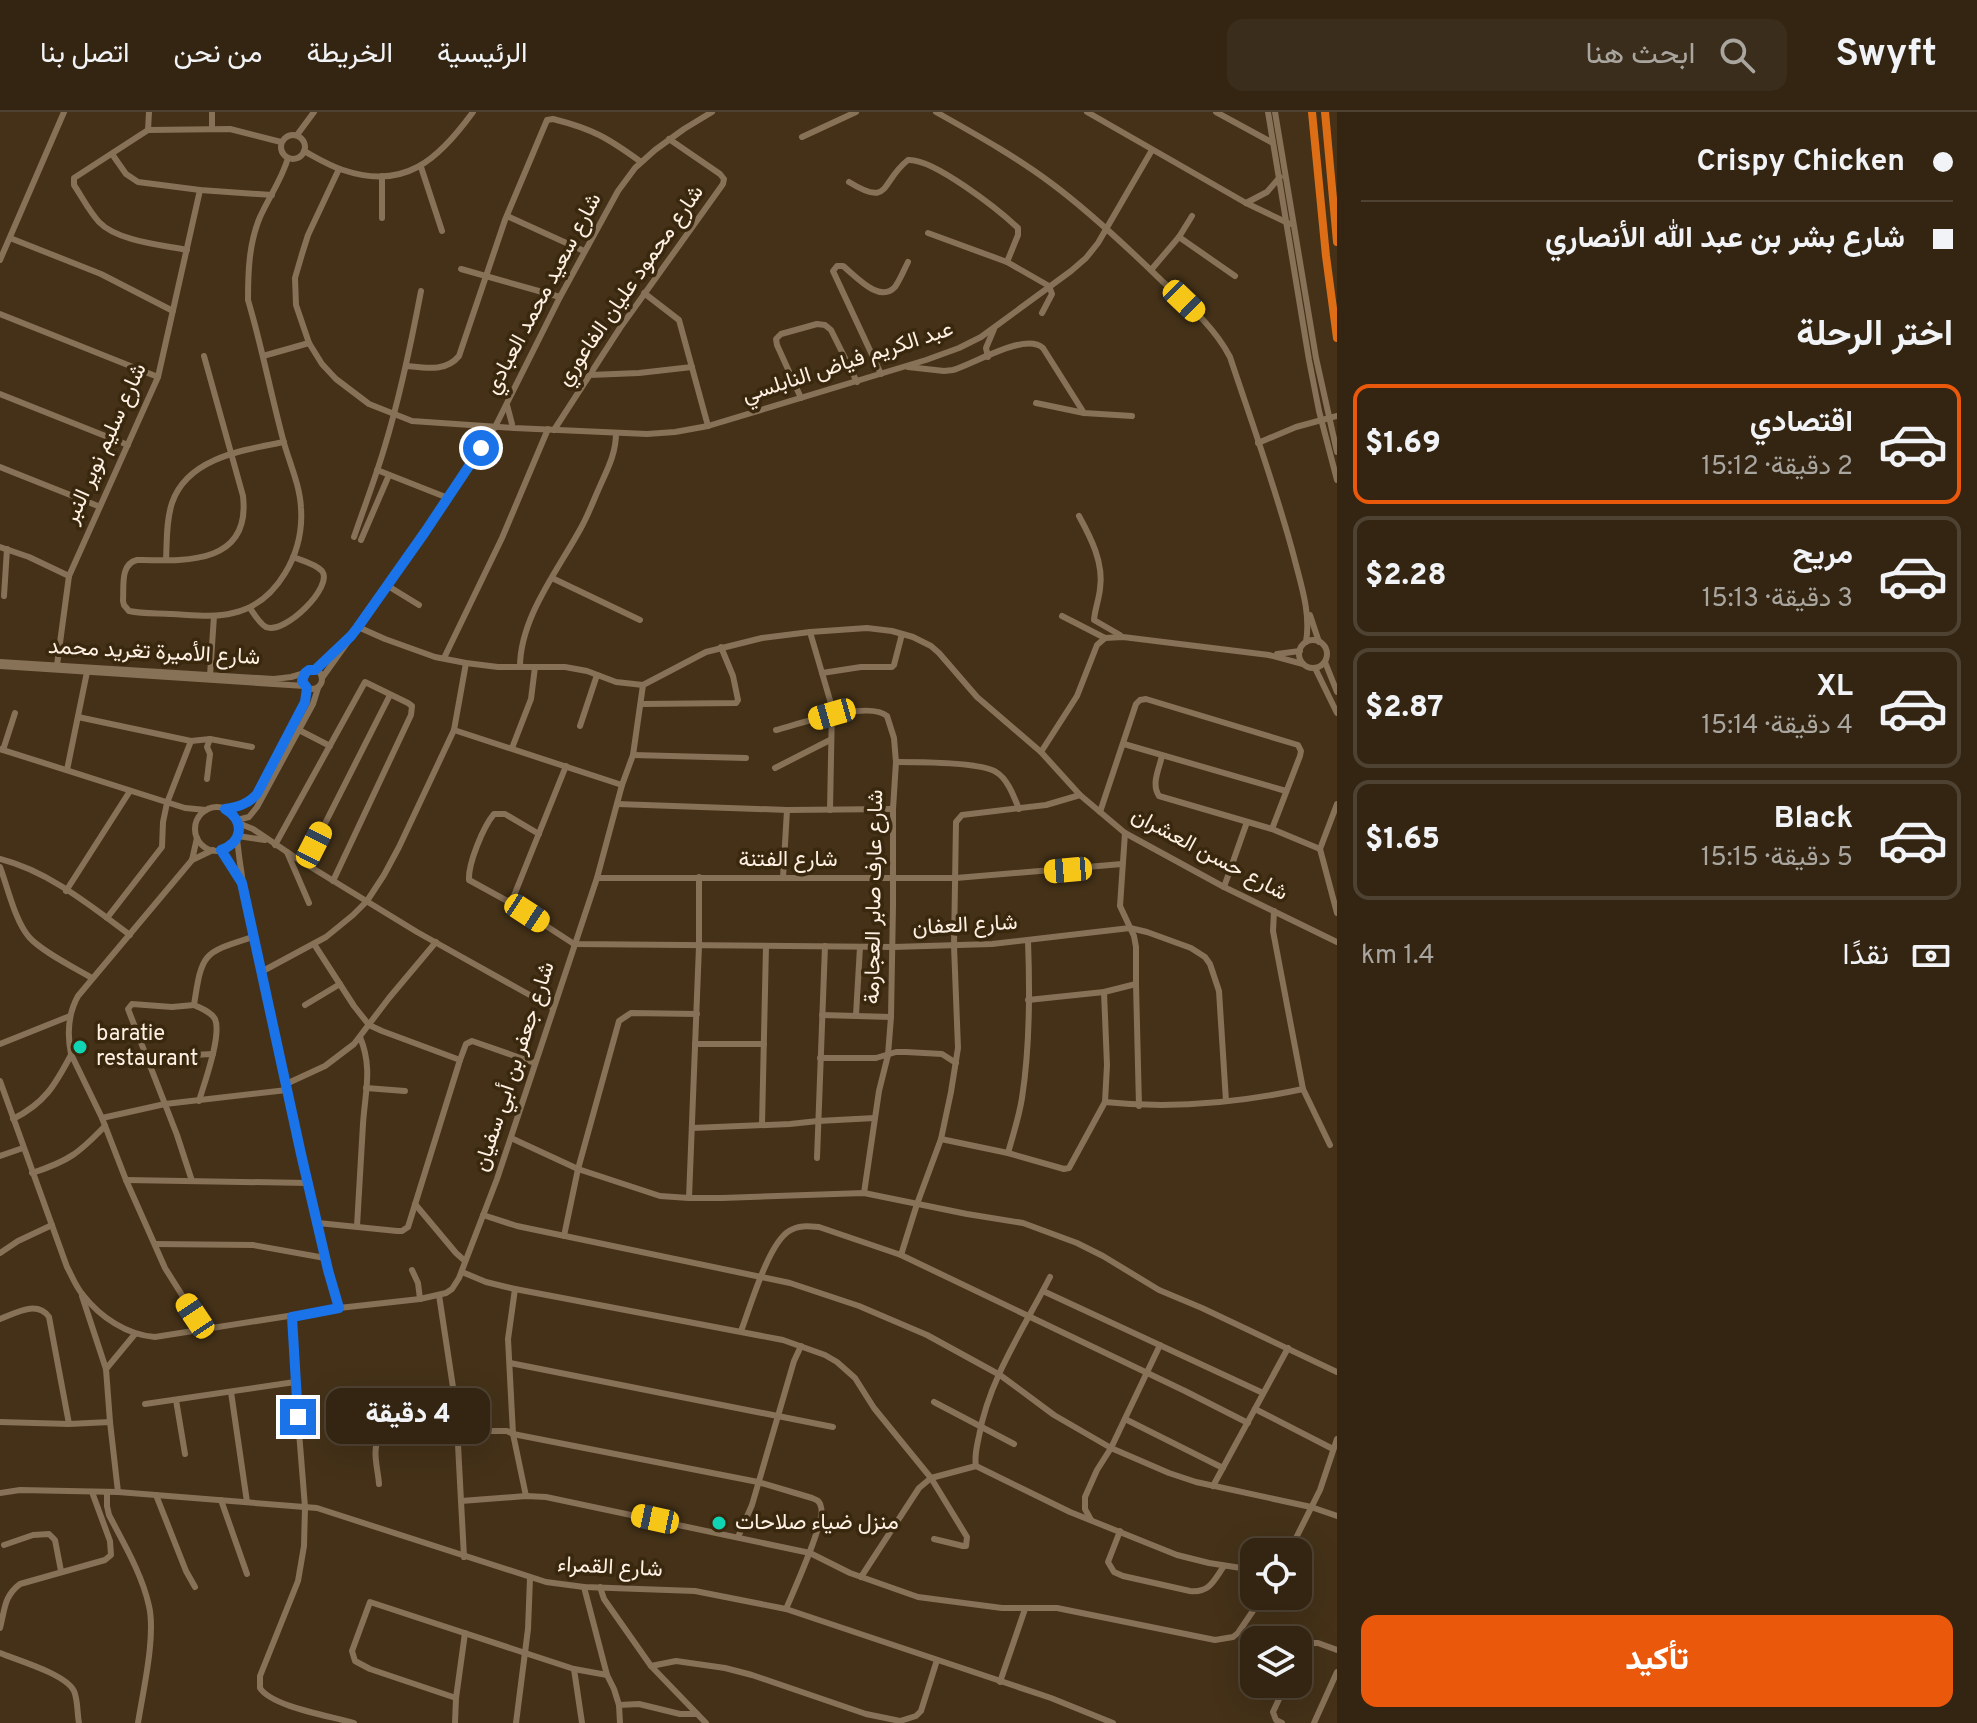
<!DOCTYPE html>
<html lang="ar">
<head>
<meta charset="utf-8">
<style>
	:root { --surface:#332512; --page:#3b2d1b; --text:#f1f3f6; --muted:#a9a59f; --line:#4e4232; --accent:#ea580c }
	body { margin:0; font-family:Overpass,Vazirmatn,sans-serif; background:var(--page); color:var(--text); direction:rtl; height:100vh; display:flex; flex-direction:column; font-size:30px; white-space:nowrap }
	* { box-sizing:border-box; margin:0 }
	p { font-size:26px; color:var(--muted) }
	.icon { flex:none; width:44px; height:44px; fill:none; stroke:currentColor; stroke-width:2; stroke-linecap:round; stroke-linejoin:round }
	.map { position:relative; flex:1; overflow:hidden; direction:ltr }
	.details { display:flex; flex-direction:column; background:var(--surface); width:640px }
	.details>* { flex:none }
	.top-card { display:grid; align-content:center; height:176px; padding:0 24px; background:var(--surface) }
	.controls { position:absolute; left:1240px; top:1426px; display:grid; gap:16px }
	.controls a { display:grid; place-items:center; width:72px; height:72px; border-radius:16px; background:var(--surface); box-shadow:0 8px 32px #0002,0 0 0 2px var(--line); font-size:40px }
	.end { position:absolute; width:36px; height:36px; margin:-18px; border:10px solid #1a73e8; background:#fff; box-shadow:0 0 0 4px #fff }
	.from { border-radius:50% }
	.bubble { position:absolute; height:56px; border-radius:16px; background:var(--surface); box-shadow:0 8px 32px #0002,0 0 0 2px var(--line); font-size:26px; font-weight:800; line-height:56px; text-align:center; direction:rtl }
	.car { position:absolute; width:24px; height:48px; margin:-24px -12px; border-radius:10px; box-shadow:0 0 6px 2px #0007; background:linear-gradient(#f5c518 24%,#345 0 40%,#f5c518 0 76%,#345 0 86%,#f5c518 0) }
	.top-card b { display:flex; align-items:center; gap:28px; height:76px; font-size:30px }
	.top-card b+b { border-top:2px solid var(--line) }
	.top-card i { width:20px; height:20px; background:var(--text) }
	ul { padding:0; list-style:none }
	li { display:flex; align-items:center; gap:24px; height:120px; margin:0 16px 12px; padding:0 8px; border:4px solid var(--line); border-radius:16px }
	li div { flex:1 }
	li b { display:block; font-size:30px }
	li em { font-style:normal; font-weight:800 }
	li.active { border-color:var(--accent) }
	li>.icon { width:72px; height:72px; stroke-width:1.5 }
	h2 { padding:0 24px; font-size:36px; line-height:96px }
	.pay { display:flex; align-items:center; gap:20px; height:88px; padding:0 24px; font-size:30px }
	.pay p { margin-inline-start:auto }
	.primary-button { display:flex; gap:16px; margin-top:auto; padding:16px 24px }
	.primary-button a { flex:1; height:92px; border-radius:16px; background:var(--accent); color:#fff; font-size:32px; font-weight:800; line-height:92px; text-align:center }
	header { display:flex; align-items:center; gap:48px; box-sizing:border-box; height:112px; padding:0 40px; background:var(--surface); border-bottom:2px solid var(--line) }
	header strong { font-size:38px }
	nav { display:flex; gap:44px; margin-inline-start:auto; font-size:28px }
	.search { width:560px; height:72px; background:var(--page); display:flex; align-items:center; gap:20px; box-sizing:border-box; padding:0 28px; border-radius:16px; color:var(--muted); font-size:30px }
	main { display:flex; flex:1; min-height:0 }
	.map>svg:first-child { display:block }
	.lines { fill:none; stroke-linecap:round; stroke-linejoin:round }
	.minor { stroke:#877157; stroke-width:6 }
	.highway { stroke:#de6e15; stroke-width:8 }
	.route { stroke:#1a73e8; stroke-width:10 }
	.poi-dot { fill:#0fd5b4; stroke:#39270e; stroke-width:3 }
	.labels { text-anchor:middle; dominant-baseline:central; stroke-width:7; stroke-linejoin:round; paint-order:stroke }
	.street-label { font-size:22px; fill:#fef1e3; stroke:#39270e }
	.poi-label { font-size:22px; fill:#fef1e3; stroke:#39270e; text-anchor:start }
</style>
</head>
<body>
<header>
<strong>Swyft</strong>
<div class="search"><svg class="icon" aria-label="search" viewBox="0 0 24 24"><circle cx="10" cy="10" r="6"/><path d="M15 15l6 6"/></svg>ابحث هنا</div>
<nav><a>الرئيسية</a><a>الخريطة</a><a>من نحن</a><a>اتصل بنا</a></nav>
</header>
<main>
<section class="details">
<div class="top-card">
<b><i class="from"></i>Crispy Chicken</b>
<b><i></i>شارع بشر بن عبد الله الأنصاري</b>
</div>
<h2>اختر الرحلة</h2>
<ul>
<li class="active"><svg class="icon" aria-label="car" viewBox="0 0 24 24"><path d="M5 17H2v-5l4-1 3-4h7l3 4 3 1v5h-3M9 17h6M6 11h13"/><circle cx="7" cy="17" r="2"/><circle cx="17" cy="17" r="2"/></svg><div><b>اقتصادي</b><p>2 دقيقة · 15:12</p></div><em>$1.69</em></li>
<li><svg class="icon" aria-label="car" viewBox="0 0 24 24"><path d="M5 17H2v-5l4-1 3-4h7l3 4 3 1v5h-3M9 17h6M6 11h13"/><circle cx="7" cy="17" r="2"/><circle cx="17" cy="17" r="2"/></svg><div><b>مريح</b><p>3 دقيقة · 15:13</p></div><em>$2.28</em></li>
<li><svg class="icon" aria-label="car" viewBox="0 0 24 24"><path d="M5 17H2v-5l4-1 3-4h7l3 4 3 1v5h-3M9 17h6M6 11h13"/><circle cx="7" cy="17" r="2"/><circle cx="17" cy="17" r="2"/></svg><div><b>XL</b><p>4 دقيقة · 15:14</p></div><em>$2.87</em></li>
<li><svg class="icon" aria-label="car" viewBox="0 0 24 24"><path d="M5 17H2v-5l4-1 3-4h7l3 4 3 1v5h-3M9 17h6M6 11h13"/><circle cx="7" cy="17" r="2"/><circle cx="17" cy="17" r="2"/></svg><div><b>Black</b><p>5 دقيقة · 15:15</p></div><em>$1.65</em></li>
</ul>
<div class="pay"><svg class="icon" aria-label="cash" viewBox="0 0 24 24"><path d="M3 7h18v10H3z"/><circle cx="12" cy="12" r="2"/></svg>نقدًا<p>1.4 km</p></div>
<div class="primary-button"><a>تأكيد</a></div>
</section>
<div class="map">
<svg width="1337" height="1611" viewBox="0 0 1337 1611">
	<rect width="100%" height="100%" fill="#443118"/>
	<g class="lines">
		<g class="minor">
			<polyline points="212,0 212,16"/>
			<path d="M936,0C975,22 1015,44 1051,71C1090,100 1126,134 1161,168C1186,191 1214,214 1230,245C1252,311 1276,377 1294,445C1301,473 1311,501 1306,530"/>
			<polyline points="1087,0 1246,91 1290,112"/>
			<polyline points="1216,0 1273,31"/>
			<polyline points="1268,0 1309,248 1319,299 1337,368"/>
			<polyline points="1275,0 1316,246 1337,340"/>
			<polyline points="148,18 149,0"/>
			<circle cx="293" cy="35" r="12"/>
			<polyline points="297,23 314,0"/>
			<polyline points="802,25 856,0"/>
			<path d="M304,39C317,46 330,54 343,58C405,79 439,47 473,0"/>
			<polyline points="112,42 126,62 138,70 200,78 272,83"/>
			<polyline points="421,55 442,119"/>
			<polyline points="339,57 308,123 302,142 295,166 296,193 309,231 322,252 336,267 369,292 412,309 514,316 647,322 675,320 708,314 926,248 959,236 981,225 1071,159 1086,146 1098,131 1152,38"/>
			<polyline points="382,64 382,106"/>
			<path d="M849,70C891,96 880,70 908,48C933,46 999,98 1018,116V123L1007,150"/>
			<polyline points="1246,91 1267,80 1280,65"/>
			<polyline points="507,104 584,139"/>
			<polyline points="928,121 1007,150 1049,174 1052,182 1042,201"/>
			<polyline points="1179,125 1235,164"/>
			<polyline points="10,126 101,162 173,199"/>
			<path d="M187,138C162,133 117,129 99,110C89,99 82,85 74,73V66L148,18L230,17L281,30"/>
			<polyline points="0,148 64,0"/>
			<polyline points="461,157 560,185"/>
			<polyline points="1151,158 1179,125 1192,104"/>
			<polyline points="644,181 679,208 708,314"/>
			<polyline points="0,202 158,265"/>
			<path d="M204,244L243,384C251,453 185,449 137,448C120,452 124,474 123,489L124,493L129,499C143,502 158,501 172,502C192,503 214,506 233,501C278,491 304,440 301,396C300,374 290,352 284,331C271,283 262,235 248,188C248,159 249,131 260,105C269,85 282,67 288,46"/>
			<polyline points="263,244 309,231"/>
			<polyline points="988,245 986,236 994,217"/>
			<path d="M407,254C426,256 446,260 459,244L505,108L547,8L553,7C593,17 608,26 641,50"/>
			<path d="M908,255L944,259L953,258C974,252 1025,220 1043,236L1084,301"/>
			<path d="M881,262L833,159L837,154H843C855,163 879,192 895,175C900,168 904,158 908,150"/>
			<polyline points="590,263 639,261 692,255"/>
			<polyline points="0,282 128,333"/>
			<polyline points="801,286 777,233 776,227 781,222 817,212 825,213 831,218 857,270"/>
			<polyline points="1036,291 1084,301 1132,304"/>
			<polyline points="507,293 512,312"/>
			<polyline points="554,318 620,216 723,72 724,67 720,62 669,27"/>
			<polyline points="1258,331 1296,315 1337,304"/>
			<polyline points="0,355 98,394"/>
			<polyline points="377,358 448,386"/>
			<path d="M1079,404C1091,426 1104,451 1100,477C1099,487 1095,497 1094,508L1120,523"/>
			<path d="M354,425C364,396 375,367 384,337C400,285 411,232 421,179"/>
			<polyline points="361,428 389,363"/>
			<polyline points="0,435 29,445 69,464"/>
			<path d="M166,448C167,430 166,409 172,391C187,346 243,338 284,330"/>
			<polyline points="552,466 640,508"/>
			<polyline points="388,474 419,493"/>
			<polyline points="4,484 7,437"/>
			<path d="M250,496C254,502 260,512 266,515C285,523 334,474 322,459C316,452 301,448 293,445"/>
			<polyline points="1310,503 1319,530"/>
			<polyline points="1062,504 1105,526"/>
			<polyline points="358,515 385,527 435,545 466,551 498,555 565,555 587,559 616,570 643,573 706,540 762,526 810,520 867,516 892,519 913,525 931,534 939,541 977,585 1041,640 1080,683 1125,721 1224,775 1337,830"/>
			<polyline points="810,520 832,595 830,698"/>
			<polyline points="1105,526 1123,525 1269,543 1303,552"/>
			<circle cx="1313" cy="542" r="14"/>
			<polyline points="1277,542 1300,539"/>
			<polyline points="444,546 502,426 548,317"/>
			<polyline points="0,550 274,567 291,565 305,561"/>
			<polyline points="1325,550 1337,580"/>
			<polyline points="57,553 69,464 158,265 200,78"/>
			<polyline points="0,554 305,574"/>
			<path d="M520,555C520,505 559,457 582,414C589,401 594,387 600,374C608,356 616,341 616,321"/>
			<polyline points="1315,556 1337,601"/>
			<circle cx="312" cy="567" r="10"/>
			<polyline points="315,558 346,529"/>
			<polyline points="822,561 861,555 892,555 894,553 902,522"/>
			<polyline points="210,563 214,504"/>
			<polyline points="322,566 415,436 495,315 560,185 618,79 635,56 655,38 684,17 712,0"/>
			<polyline points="642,592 736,591 738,588 733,564 721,535"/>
			<polyline points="78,605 191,629 210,627 252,635"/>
			<polyline points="580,614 597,563"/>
			<polyline points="299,618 330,634"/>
			<polyline points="454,618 622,673"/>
			<path d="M776,618C799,612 869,588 887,604L894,626L896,650L893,697V794L891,905L888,943L879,979L864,1081"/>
			<polyline points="1124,632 1286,679"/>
			<polyline points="512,636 531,587 535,555"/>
			<polyline points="0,637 185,696 206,698"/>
			<polyline points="3,638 15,601"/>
			<polyline points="1041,640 1077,584 1097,533 1105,526"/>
			<polyline points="633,643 746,646"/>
			<path d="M1162,644C1159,657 1151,672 1159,684L1272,717L1320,737"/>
			<path d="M896,650C917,650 981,650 996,660C1008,667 1014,685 1019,697"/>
			<polyline points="775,656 830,628"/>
			<polyline points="67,658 87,560"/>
			<polyline points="207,667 210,642 207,635 210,627"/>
			<polyline points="617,692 787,698 893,697"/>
			<polyline points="1337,692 1320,737 1337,801"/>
			<circle cx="217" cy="717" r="22"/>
			<path d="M225,697C239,695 248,692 257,682L303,595L307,585V576"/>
			<polyline points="1100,700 1136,592 1140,588 1146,587 1298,633 1301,639 1300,644 1272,717"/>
			<polyline points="237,708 249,705 257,695 313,592 318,576"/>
			<polyline points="238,711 253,717 296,746 417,820 553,896"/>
			<polyline points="1125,721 1120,794 1134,824 1136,835 1136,872 1139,994"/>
			<path d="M539,722L505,702H494C483,715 468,752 469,768L511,791L574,832L893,835L992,832L1130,816L1147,820L1191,836L1205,845L1210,852L1219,879L1226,989"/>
			<polyline points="238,724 265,728"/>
			<path d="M197,726L192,748L78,884C68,902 67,922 71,942L102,1006L126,1068L165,1156L204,1218"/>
			<path d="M237,727C246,810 269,889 286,971C301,1046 317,1124 339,1196"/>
			<polyline points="275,733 365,570 408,591 412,594 411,603 333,769"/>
			<polyline points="221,738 240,768"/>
			<polyline points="287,740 309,791"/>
			<path d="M0,747C48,759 91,794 130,823"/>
			<polyline points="192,748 213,738"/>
			<polyline points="305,751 390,583"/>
			<path d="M0,755C8,776 15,809 29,825C41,839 75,856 92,866"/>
			<polyline points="597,766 956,766 1122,752"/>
			<polyline points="783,766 787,698"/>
			<polyline points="1224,775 1247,710"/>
			<polyline points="66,779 130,679"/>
			<polyline points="511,791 566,654"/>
			<polyline points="1274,799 1273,819 1303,977 1330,1033"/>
			<polyline points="107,806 162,735 163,710 167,691 191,629"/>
			<polyline points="314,832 354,894 369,913 382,919 460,948 408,1115 402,1119 397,1119 318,1111"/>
			<polyline points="261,860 326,825 353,803 367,789 384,763 399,735 454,618 466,551"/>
			<polyline points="1028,888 1104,880 1136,872"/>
			<polyline points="305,893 340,872"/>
			<polyline points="822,903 891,905"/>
			<polyline points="856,903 860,835"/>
			<polyline points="0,932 70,904"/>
			<polyline points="695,932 764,932"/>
			<polyline points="147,945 213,942"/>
			<polyline points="820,946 876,946 896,940 906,940 942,942 956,951"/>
			<polyline points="460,948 466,932 472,929 535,951"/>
			<path d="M0,969L67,1155C72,1164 76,1175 83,1183C100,1205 127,1223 155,1225L339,1196L420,1187L446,1181L452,1177L459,1166L497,1067L597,766L622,673L633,643L643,573"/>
			<polyline points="286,972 325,954 354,932 389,886 436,830"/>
			<polyline points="366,976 405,979"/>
			<path d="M199,989C204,972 222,923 215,907C211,900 201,896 194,893C202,840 203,841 253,825"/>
			<path d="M1105,990C1170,997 1238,991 1303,977"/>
			<polyline points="102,1006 165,992 287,978"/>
			<path d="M13,1007C45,991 55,973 71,943"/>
			<polyline points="762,1013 766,834"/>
			<polyline points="692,1016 790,1012 818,1009 875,1006"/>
			<polyline points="511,1026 578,1057 660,1084 689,1086 722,1086 864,1081 967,1102 1023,1111 1077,1131 1103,1144 1159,1178 1202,1196 1337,1260"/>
			<polyline points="941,1027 1008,1041 1064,1057 1069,1056 1105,990 1107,953 1104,880"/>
			<path d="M1008,1041C1013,1023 1019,1005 1022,986C1030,935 1030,880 1028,829"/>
			<polyline points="0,1044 23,1036"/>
			<polyline points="817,1046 825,834"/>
			<path d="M32,1061C69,1049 79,1041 105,1014"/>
			<polyline points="126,1068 308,1071"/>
			<polyline points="192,1069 177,1023 128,897 132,892 172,895 194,893"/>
			<polyline points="689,1086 699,834 699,765"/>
			<polyline points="415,1092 456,1141 465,1149"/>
			<polyline points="483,1103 517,1114 790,1171 859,1194 927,1223 1000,1263 1054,1303 1111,1336 1169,1361 1196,1370 1311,1395 1337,1404"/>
			<path d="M357,1114C359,1080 361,1046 363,1012C365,980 373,956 360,925"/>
			<polyline points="564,1124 578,1057 619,909 631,901 697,902"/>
			<polyline points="155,1132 253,1133 325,1146"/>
			<polyline points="0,1141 18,1129 52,1113"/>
			<polyline points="901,1143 1185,1279 1248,1311"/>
			<polyline points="412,1158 418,1171 420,1187"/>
			<polyline points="462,1160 486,1170 515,1177 783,1228 825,1243 837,1250 855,1266 874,1296 931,1366 967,1425 966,1434 963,1434 934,1427"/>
			<path d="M1050,1165C1024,1216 989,1267 979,1324C977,1334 974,1344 976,1354L1070,1400L1177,1443L1209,1451L1254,1458"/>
			<polyline points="515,1177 508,1227 513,1322 526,1384"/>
			<polyline points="1043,1179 1263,1281"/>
			<polyline points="439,1183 456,1295 464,1445"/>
			<polyline points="82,1184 106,1257 110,1310 118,1380"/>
			<path d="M292,1205L295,1270L305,1395L304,1434L298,1469L260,1564V1576C272,1595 331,1604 354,1611"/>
			<path d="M0,1207C16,1201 37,1188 49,1205L69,1312"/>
			<path d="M741,1219C750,1196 768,1132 789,1119C798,1113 808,1114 819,1115L901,1143L917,1092L941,1027L951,980L958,936L954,834L956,710L962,703L1046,693L1080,683"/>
			<polyline points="510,1251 833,1315"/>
			<polyline points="106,1257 135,1222"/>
			<polyline points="231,1280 247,1390"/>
			<polyline points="176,1288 185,1342"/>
			<polyline points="934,1290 1014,1332"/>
			<polyline points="145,1292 295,1270"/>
			<polyline points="1255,1297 1333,1337"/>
			<polyline points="1125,1307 1223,1356"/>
			<polyline points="0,1310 69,1312 110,1310"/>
			<path d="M379,1372C378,1357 371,1336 380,1325L457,1319H507L513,1322L758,1370L812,1386C817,1388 820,1389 821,1395C826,1408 793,1480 786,1497"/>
			<polyline points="1213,1374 1288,1236"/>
			<polyline points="0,1381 20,1378 118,1380 317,1396 546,1470 584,1475 695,1479 786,1497 1051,1586 1113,1611"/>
			<path d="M107,1381V1394L109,1403C124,1432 142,1462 149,1494C156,1524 143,1579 138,1611"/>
			<polyline points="156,1383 186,1459 195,1475"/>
			<polyline points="221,1388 247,1462"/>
			<polyline points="461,1389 526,1384 546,1385 810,1441 850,1461 918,1485 1002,1496 1057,1496 1215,1528 1233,1525 1238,1521 1263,1484"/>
			<polyline points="1091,1408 1085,1397 1085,1385 1097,1358 1111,1336 1160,1233"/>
			<path d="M1120,1419L1108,1450L1114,1460L1123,1464L1190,1479C1210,1481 1214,1468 1224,1454"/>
			<polyline points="738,1425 752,1393 794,1249 801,1234"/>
			<polyline points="4,1433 33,1423 49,1422 55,1428 61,1459"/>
			<polyline points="1289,1440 1320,1378 1337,1327"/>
			<polyline points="861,1465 919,1376 931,1366 976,1354"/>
			<polyline points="584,1475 607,1563 614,1577 619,1593 620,1611"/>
			<polyline points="600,1475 604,1487 651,1554 706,1611"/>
			<path d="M0,1516C5,1497 4,1484 20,1472L105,1448L111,1443L110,1429L92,1380"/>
			<path d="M0,1541C17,1548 66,1562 74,1579C78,1588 77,1601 79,1611"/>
			<polyline points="1298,1550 1310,1531 1318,1531 1337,1538"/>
			<polyline points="651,1554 676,1549 725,1556 752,1563 866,1602 900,1609 916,1604 921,1599 937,1548"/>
			<polyline points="574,1557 582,1611"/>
			<polyline points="1000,1570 1025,1497"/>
			<polyline points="456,1586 370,1557 355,1549 352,1539 370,1490 574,1557 607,1563"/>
			<polyline points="619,1593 639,1592 680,1602 697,1602"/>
			<polyline points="455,1611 456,1586 465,1521"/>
			<polyline points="516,1611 528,1517 530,1466"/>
			<polyline points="1282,1611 1276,1608 1273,1600 1286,1572"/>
			<polyline points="1314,1611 1337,1560"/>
		</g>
		<g class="highway">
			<polyline points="1312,0 1326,144 1337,226"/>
			<polyline points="1325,0 1337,130"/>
		</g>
	</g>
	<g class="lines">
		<path class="route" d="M298,1305L292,1205L339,1196L328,1158L301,1042L242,771L221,738C243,730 245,709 225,697C238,695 248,692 257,682L305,590L307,576L302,569L305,561L309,558H315L351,524L358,515L425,420L481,336"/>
	</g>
	<g class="poi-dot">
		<circle cx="80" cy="935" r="8"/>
		<circle cx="719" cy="1411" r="8"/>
	</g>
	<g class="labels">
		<g class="street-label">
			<text transform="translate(631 174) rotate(-55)">شارع محمود عليان الفاعوري</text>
			<text transform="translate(544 182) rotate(-62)">شارع سعيد محمد العبادي</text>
			<text transform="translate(848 251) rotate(-18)">عبد الكريم فياض النابلسي</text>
			<text transform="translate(106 332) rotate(-66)">شارع سليم نوير النبر</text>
			<text transform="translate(154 541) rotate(3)">شارع الأميرة تغريد محمد</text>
			<text transform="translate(1209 743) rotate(28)">شارع حسن العشران</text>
			<text x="788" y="748">شارع الفتنة</text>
			<text transform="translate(875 785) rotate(-89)">شارع عارف صابر العجارمة</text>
			<text transform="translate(965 814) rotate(-3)">شارع العفان</text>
			<text transform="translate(515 955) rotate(-72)">شارع جعفر بن أبي سفيان</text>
			<text transform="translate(610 1456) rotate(3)">شارع القمراء</text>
		</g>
		<g class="poi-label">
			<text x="96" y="922">baratie<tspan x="96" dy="25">restaurant</tspan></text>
			<text x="735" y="1411">منزل ضياء صلاحات</text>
		</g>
	</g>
</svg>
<div class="controls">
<a><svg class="icon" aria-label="locate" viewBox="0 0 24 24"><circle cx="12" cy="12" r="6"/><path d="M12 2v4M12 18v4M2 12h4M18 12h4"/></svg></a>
<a><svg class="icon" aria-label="layers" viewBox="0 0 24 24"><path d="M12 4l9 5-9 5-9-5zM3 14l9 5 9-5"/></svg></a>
</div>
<i class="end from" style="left:481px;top:336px"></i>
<i class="end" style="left:298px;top:1305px"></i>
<div class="bubble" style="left:326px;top:1276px;width:164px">4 دقيقة</div>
<i class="car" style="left:1184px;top:189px;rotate:134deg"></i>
<i class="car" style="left:832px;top:602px;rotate:254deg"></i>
<i class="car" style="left:314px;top:733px;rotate:27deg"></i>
<i class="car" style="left:1068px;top:758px;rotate:265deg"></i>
<i class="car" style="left:527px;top:801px;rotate:123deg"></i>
<i class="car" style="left:195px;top:1204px;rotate:326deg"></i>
<i class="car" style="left:655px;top:1407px;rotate:282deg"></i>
</div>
</main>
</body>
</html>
